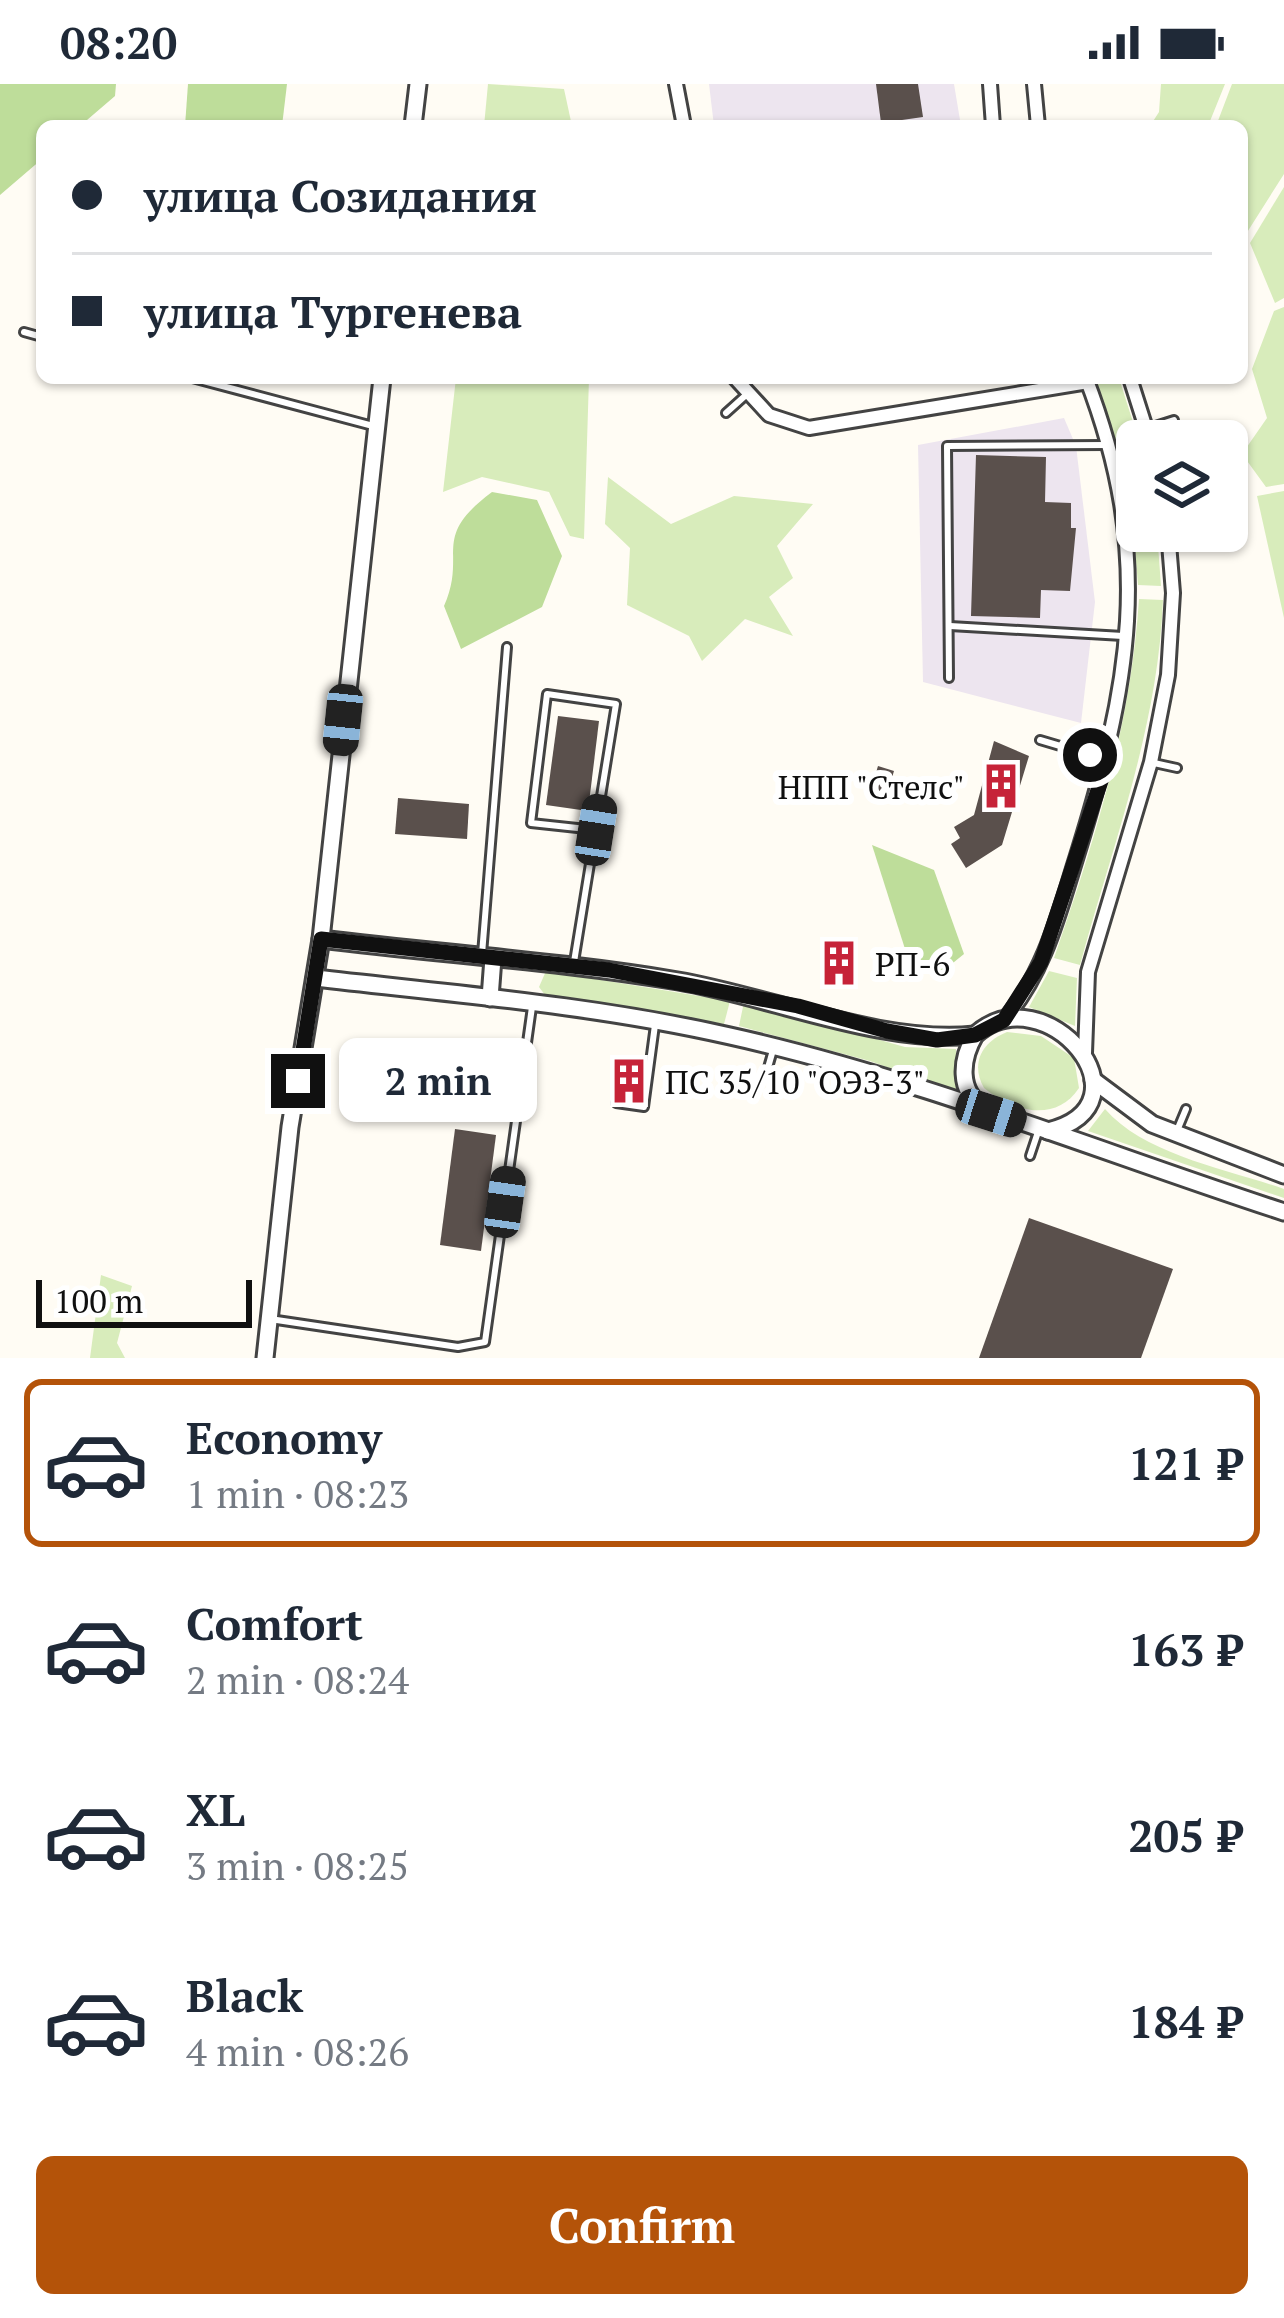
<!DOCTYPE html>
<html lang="en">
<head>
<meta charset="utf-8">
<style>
	:root { --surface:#fff; --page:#f6f6f7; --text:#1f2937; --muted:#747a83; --line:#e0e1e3; --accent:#b45309 }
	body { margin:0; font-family:"PT Serif",serif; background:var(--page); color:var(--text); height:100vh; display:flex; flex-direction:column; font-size:45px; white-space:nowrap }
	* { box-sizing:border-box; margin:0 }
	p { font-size:39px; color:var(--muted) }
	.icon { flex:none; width:66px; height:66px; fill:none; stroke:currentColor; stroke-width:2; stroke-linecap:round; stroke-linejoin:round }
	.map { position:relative; height:1274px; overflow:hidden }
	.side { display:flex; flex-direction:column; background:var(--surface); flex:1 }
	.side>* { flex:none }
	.banner { position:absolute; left:36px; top:36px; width:1212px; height:264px; border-radius:18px; box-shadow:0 3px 9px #0004; display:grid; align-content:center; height:264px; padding:0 36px; background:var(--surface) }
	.tools { position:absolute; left:1116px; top:336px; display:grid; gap:24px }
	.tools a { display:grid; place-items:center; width:132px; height:132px; border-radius:18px; background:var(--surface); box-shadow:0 3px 9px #0004; font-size:60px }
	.scale { position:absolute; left:36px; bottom:30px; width:216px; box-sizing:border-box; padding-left:12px; border:6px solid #101010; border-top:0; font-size:33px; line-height:42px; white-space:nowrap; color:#101010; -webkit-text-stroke:9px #fff; paint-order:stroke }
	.end { position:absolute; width:54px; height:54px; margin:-27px; border:15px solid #101010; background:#fff; box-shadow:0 0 0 6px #fff }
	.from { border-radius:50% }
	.bubble { position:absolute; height:84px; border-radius:18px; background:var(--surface); box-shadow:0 3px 9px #0004; font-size:39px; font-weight:700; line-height:84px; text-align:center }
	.car { position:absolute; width:36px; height:72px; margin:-36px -18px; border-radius:15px; box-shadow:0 0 9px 3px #0007; background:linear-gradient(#222 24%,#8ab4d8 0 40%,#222 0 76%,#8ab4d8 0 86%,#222 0) }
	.banner b { display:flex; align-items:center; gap:42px; height:114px; font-size:45px }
	.banner b+b { border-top:3px solid var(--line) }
	.banner i { width:30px; height:30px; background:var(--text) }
	ul { padding:21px 0 0; list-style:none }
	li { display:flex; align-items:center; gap:36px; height:168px; margin:0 24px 18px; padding:0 12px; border:6px solid transparent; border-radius:18px }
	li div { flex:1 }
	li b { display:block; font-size:45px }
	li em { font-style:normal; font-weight:700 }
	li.on { border-color:var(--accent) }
	li>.icon { width:108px; height:108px; stroke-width:1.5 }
	.button { display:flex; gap:24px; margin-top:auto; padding:24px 36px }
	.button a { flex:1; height:138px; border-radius:18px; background:var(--accent); color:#fff; font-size:48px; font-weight:700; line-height:138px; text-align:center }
	.status { display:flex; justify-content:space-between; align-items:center; height:84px; padding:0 60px; background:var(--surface); direction:ltr }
	.status svg { height:33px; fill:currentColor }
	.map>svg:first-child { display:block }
	.industrial { fill:#ede5ef }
	.green { fill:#d8ecbb }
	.forest { fill:#bedd9a }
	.building { fill:#5a504c }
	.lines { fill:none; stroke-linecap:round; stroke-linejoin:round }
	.service-casing { stroke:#434343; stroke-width:12 }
	.minor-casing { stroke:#434343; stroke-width:18 }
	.tertiary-casing { stroke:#434343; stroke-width:21 }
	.service { stroke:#fff; stroke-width:6 }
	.minor { stroke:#fff; stroke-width:12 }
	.tertiary { stroke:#fff; stroke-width:15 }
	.route { stroke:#101010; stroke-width:15 }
	.labels { text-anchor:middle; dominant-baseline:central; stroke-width:12; stroke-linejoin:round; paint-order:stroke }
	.poi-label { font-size:33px; fill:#101010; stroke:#fff; text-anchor:start }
</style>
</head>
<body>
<div class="status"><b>08:20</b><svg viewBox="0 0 49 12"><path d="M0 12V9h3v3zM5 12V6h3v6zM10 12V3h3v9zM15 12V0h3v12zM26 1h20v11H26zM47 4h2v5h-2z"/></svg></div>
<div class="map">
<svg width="1284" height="1274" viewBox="0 0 1284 1274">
	<rect width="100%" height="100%" fill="#fffcf4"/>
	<g class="industrial">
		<polygon points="709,0 954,0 961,42 714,42"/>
		<polygon points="1064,334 1076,362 1095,518 1081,639 923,598 918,361"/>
	</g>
	<g class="green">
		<polygon points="488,0 564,5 572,42 484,42"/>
		<polygon points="1161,0 1225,0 1208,42 1150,42 1159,28"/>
		<polygon points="1232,0 1284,0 1284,90 1246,150 1242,148 1242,42 1216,42"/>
		<polygon points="1284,103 1284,214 1275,219 1250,159"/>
		<polygon points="1284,223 1284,400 1266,403 1242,370 1267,334 1252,285 1274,227"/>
		<polygon points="456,294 589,294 584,455 570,452 549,408 482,393 443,408"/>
		<polygon points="1096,294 1119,294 1139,357 1137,447 1157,447 1161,502 1138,501 1133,440"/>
		<polygon points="608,393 671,440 734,412 813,420 777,462 793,494 769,513 793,552 745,535 702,577 689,552 627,521 630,464 605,440"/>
		<polygon points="1284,407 1284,534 1257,412"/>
		<path d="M1139,515L1163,516C1158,644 1113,759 1080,881L1054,874C1095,756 1131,640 1139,515Z"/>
		<polygon points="546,887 730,917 724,940 545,911 539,903"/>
		<polygon points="1049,887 1077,894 1075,942 1029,923"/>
		<polygon points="744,918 905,963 956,965 958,1009 870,977 739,942"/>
		<path d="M1007,948L1041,952L1074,974L1079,1004C1056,1039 1014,1028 984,1004C970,979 982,958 1007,948Z"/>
		<path d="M1105,1025C1145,1071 1227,1085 1284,1105V1114L1088,1047Z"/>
		<polygon points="101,1191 132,1202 117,1259 125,1274 90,1274"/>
	</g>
	<g class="forest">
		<polygon points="0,0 116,0 115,12 80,42 42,42 42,75 0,111"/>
		<polygon points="188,0 287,0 282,42 185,42"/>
		<path d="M492,408L537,416L562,472L542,523L461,565L444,522C468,468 429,455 492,408Z"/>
		<polygon points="872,761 934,786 964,870 943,887 912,887"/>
	</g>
	<g class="building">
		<polygon points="876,0 918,0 923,33 881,39"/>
		<polygon points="976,371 1046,373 1045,418 1071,419 1071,444 1076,444 1070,507 1041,506 1040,534 971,532"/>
		<polygon points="558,632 599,637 588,727 546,721"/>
		<polygon points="994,657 1029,672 1002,761 966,784 951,760 960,754 954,743 974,731"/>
		<polygon points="878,682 894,687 887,710 871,705"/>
		<polygon points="398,714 469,720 467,755 395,750"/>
		<polygon points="455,1045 496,1051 481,1167 440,1161"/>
		<polygon points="1029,1134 1173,1185 1141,1274 979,1274"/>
	</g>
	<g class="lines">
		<g class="service-casing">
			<g id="service">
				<polyline points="24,248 42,253"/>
				<polyline points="192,294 373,342"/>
				<polyline points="726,329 746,311"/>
				<polyline points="1149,344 1174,336"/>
				<polyline points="950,542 1123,552"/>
				<polyline points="949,594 947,362 1107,361"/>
				<polyline points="1040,656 1104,675"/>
				<polyline points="1154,679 1177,684"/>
				<polyline points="482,870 507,563"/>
				<polyline points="574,878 616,620 547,610 531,739 596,746"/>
				<polyline points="767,987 773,966"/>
				<polyline points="616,1019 644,1023 655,941"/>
				<polyline points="1176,1049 1186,1025"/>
				<polyline points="1030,1072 1038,1048"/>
				<polyline points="270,1235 458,1263 485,1258 532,923"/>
			</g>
		</g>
		<g class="minor-casing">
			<g id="minor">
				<polyline points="676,0 684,42"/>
				<polyline points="990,0 993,42"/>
				<polyline points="1034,0 1038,42"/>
				<polyline points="735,294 769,331 809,344 1088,298"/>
				<polyline points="1130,294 1150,357"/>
				<path d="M1004,936C1043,891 1058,833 1075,778C1130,602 1155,473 1086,294"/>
				<polyline points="1085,969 1088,888 1151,678 1168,591 1173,509 1168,447"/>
			</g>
		</g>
		<g class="tertiary-casing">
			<g id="tertiary">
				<polyline points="413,42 418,0"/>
				<path d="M321,855C440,870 560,877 678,897C772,913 882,961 975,951"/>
				<path d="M315,894C454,910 594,921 730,952C919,994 1100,1068 1284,1128"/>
				<polyline points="490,914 493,874"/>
				<polyline points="1093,996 1152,1040 1284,1091"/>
				<path d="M984,1024C957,1007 961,975 975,951C1045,888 1157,1020 1048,1047"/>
				<polyline points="265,1274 290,1043 321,855 382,294"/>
			</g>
		</g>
		<use href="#service" class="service"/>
		<use href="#minor" class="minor"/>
		<use href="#tertiary" class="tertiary"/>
	</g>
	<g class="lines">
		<polyline class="route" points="298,997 321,855 609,886 798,922 887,947 937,956 975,951 1004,936 1041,878 1108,676 1090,671"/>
	</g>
	<defs>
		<g id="building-bare" transform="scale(3.6)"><path d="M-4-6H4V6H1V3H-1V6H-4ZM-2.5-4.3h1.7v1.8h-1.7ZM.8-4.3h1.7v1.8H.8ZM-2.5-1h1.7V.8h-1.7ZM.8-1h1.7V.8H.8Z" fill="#c62339" stroke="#fff" stroke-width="2.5" paint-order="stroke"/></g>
	</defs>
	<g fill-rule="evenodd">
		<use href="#building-bare" x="1001" y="702"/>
		<use href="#building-bare" x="839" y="879"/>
		<use href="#building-bare" x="629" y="997"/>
	</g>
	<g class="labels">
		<g class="poi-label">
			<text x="965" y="702" text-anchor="end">НПП "Стелс"</text>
			<text x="875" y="879">РП-6</text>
			<text x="665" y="997">ПС 35/10 "ОЭЗ-3"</text>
		</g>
	</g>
</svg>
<div class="tools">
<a><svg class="icon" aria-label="layers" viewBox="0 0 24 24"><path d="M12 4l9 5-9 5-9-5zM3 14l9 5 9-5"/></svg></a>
</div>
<div class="scale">100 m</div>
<i class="end from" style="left:1090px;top:671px"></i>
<i class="end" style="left:298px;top:997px"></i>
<div class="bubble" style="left:339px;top:954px;width:198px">2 min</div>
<i class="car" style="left:343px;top:636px;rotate:186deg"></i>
<i class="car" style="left:596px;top:746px;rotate:9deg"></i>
<i class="car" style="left:991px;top:1029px;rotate:108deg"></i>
<i class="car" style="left:505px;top:1118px;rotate:8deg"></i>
<div class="banner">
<b><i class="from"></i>улица Созидания</b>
<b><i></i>улица Тургенева</b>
</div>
</div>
<section class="side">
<ul>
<li class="on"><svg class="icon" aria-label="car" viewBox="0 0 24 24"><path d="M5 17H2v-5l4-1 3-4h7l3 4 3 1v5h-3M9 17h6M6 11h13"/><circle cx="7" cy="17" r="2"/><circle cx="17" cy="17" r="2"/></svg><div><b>Economy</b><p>1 min · 08:23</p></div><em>121 ₽</em></li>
<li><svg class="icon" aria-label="car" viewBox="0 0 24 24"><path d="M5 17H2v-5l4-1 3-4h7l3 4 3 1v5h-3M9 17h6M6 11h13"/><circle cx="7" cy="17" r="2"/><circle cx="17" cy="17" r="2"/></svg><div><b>Comfort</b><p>2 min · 08:24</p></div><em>163 ₽</em></li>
<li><svg class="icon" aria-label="car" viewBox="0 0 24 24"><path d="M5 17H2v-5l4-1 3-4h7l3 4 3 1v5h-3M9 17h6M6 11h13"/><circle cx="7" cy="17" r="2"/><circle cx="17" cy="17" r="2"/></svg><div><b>XL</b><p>3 min · 08:25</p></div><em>205 ₽</em></li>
<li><svg class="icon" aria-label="car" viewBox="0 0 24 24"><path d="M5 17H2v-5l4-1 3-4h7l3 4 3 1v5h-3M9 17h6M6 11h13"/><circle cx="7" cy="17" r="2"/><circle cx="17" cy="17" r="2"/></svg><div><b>Black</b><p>4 min · 08:26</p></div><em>184 ₽</em></li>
</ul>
<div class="button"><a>Confirm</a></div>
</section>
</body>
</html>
